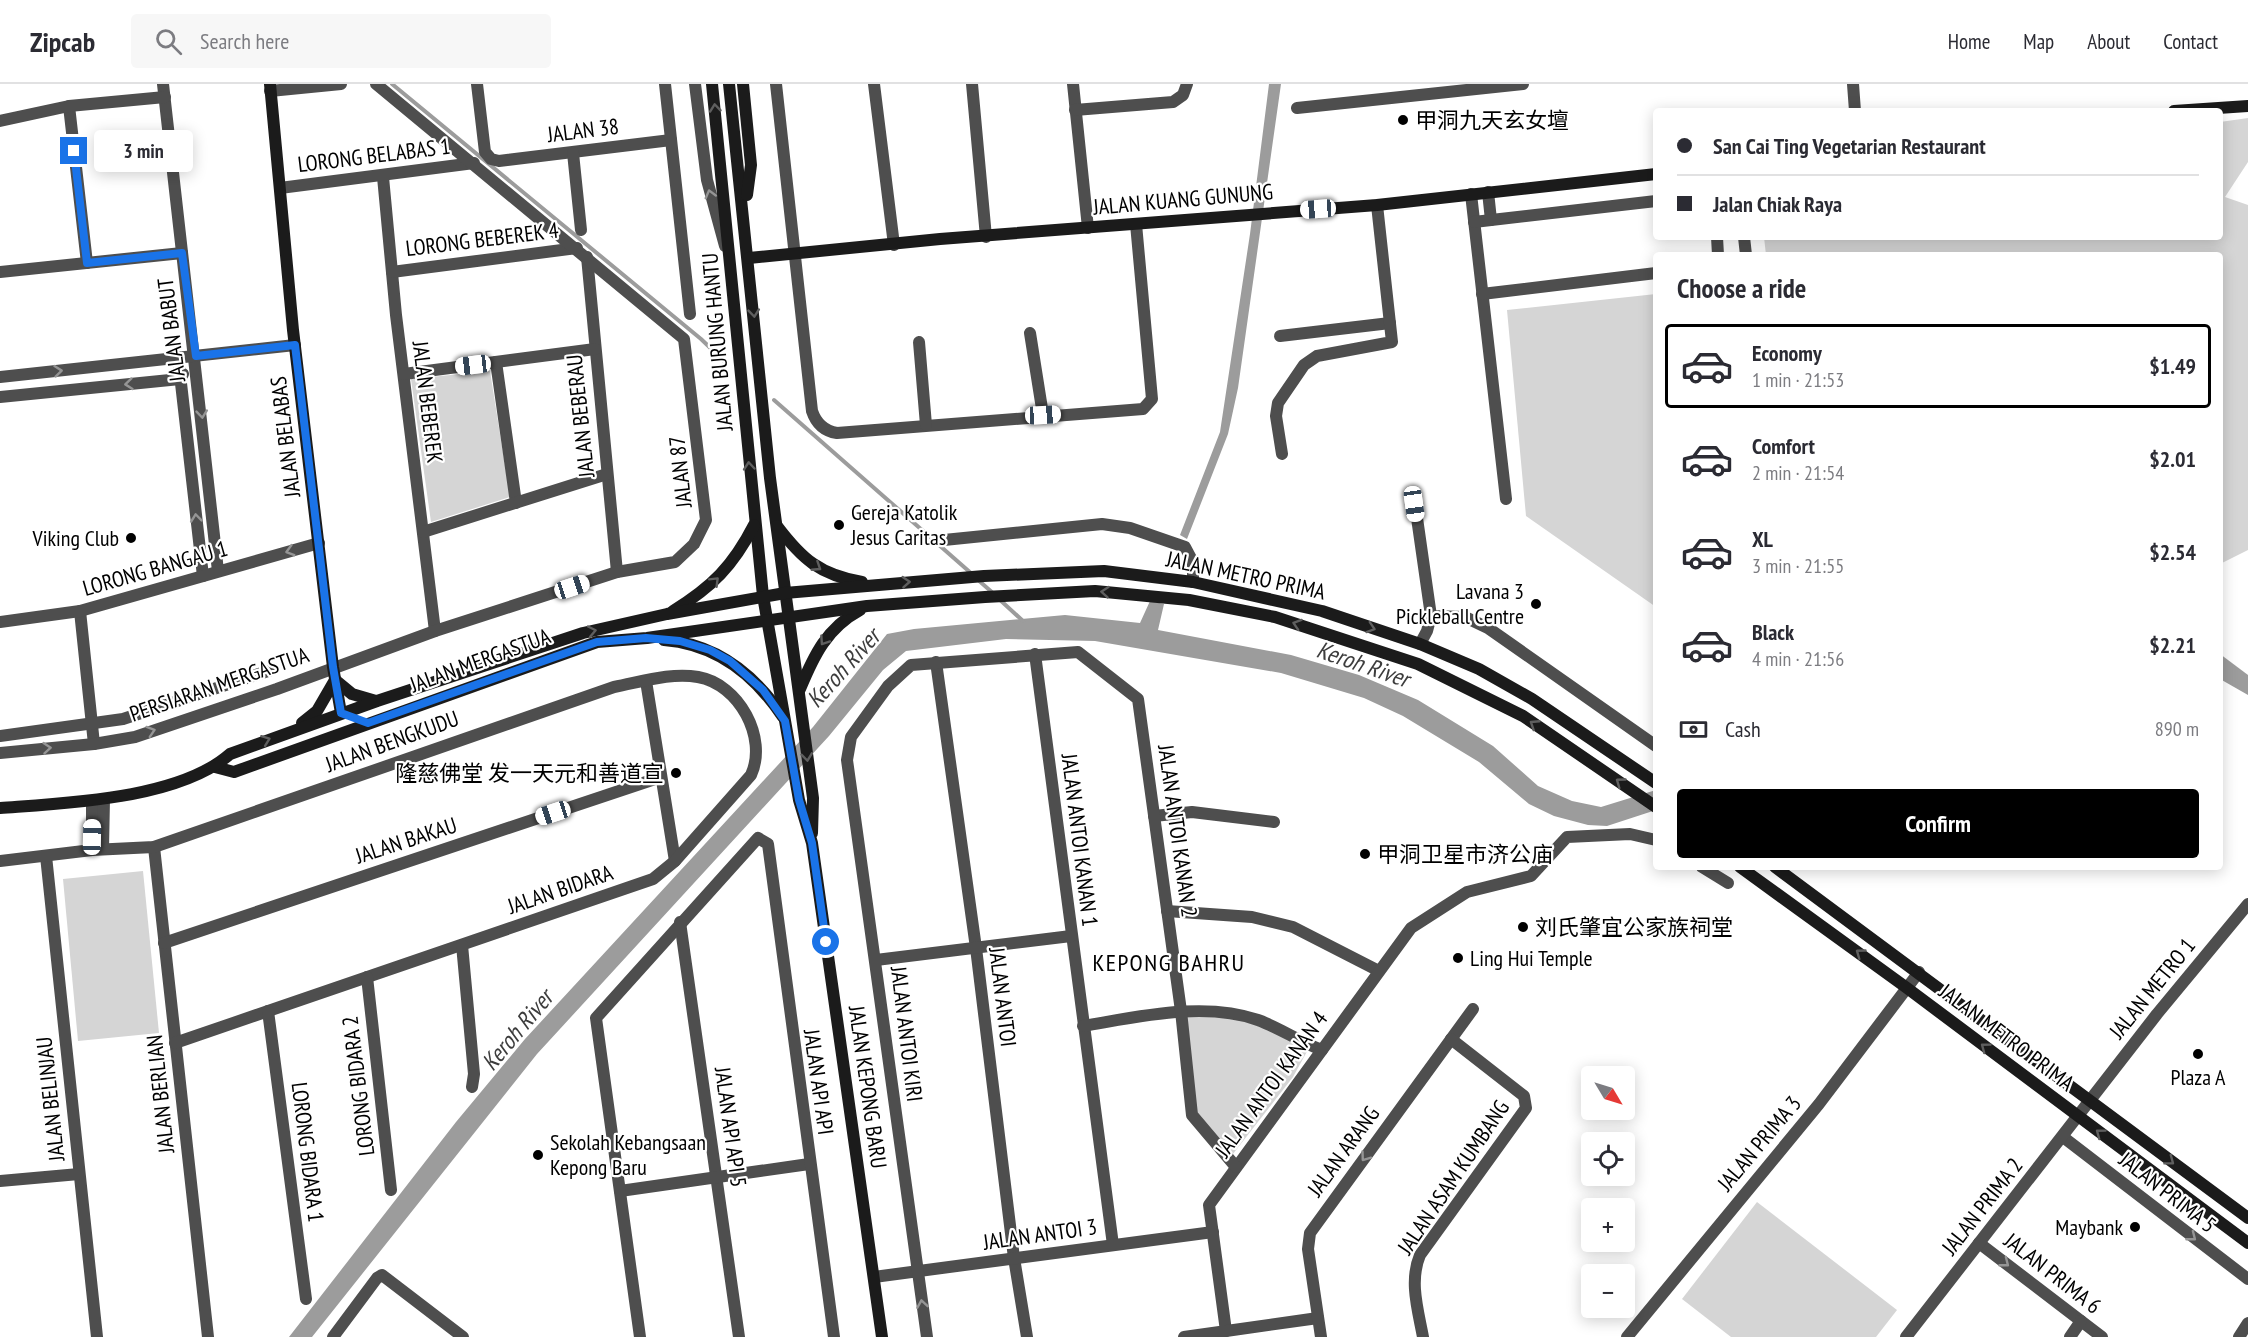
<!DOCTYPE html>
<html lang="en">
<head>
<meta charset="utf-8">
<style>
	:root { --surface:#fff; --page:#f7f7f7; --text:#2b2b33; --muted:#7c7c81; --line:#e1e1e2; --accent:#000 }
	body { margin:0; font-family:"PT Sans Narrow","Noto Sans SC",sans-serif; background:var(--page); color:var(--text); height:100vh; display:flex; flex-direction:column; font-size:22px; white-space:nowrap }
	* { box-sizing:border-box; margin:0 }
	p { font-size:20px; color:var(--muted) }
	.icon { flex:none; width:33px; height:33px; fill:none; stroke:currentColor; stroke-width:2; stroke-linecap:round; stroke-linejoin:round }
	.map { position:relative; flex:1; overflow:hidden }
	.side { position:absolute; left:1653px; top:168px; width:570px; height:618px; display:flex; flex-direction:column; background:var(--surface); border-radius:6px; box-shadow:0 3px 15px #0003 }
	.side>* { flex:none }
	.guide { position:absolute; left:1653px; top:24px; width:570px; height:132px; border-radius:6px; box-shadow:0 3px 15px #0003; display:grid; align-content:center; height:132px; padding:0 24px; background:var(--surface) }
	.needle { width:39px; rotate:128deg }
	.tools { position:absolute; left:1581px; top:982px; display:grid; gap:12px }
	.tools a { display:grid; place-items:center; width:54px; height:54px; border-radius:6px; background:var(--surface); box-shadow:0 3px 15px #0003; font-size:30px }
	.end { position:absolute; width:27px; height:27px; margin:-14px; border:8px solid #1a73e8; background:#fff; box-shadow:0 0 0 3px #fff }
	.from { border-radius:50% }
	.bubble { position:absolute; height:42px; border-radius:6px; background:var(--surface); box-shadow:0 3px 15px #0003; font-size:20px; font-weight:700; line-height:42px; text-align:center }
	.car { position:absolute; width:18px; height:36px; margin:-18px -9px; border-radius:8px; box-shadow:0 0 4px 2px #0007; background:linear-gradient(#fff 24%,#345 0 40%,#fff 0 76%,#345 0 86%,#fff 0) }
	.guide b { display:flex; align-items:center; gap:21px; height:57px; font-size:22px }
	.guide b+b { border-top:2px solid var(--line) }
	.guide i { width:15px; height:15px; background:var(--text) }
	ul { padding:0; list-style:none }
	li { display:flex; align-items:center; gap:18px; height:84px; margin:0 12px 9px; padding:0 12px; border:3px solid transparent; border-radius:6px }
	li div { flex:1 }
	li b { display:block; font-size:22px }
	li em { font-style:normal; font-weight:700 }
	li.active { border-color:var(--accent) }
	li>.icon { width:54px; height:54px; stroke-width:1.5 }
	h2 { padding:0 24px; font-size:27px; line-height:72px }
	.pay { display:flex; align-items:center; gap:15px; height:66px; padding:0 24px; font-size:22px }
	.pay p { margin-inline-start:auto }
	.cta { display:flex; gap:12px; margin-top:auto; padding:12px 24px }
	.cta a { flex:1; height:69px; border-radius:6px; background:var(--accent); color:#fff; font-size:24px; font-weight:700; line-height:69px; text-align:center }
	header { display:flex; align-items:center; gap:36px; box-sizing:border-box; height:84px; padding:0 30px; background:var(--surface); border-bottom:2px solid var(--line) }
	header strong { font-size:28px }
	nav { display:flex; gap:33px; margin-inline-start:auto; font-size:21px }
	.search { width:420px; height:54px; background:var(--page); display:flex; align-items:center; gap:15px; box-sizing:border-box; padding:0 21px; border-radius:6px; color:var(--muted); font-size:22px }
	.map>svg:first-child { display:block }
	.green { fill:#d5d5d5 }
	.water { fill:#9c9c9c }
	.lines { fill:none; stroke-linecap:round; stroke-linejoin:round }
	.stream { stroke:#9c9c9c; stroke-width:4 }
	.street { stroke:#4e4e4e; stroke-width:12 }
	.secondary { stroke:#1b1b1b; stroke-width:12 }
	.oneway { stroke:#5f5f5f }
	.oneway2 { stroke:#959595 }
	.route { stroke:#1a73e8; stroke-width:8 }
	.poi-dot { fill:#000; stroke:#fff; stroke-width:2 }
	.labels { text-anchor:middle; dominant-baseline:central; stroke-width:4.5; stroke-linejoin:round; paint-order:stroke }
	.poi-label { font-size:22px; fill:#000; stroke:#fff; text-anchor:start }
	.street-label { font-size:22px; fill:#000; stroke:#fff }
	.water-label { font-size:24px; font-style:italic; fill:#3d3d3d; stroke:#fff }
	.neighbourhood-label { font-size:24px; letter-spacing:1.5px; fill:#000; stroke:#fff }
</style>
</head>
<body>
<header>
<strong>Zipcab</strong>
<div class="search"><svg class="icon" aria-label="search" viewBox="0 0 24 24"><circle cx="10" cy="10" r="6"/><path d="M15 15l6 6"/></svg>Search here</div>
<nav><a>Home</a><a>Map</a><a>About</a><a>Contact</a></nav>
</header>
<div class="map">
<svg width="2248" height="1253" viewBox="0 0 2248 1253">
	<rect width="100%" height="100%" fill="#fff"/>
	<g class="green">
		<polygon points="2248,34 2248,78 2225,113 2248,121 2248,466 2220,480 2220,171 1766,171 1764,153 2220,153 2220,38"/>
		<polygon points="1656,210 1656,523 1526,432 1507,226"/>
		<polygon points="490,287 510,413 431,438 411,295"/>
		<polygon points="143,787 159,949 78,957 63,795"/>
		<polygon points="1181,927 1243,932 1310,962 1293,993 1229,1075 1192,1031"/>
		<polygon points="1757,1118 1897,1226 1876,1253 1731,1253 1682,1215"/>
	</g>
	<g class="water">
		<polygon points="1269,0 1281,0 1238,304 1228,350 1187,455 1180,451 1220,348 1250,150"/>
		<polygon points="1150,517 1164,520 1158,546 1291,571 1359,591 1418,616 1493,662 1538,702 1572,717 1601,723 1656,706 1656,726 1607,742 1588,741 1554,732 1529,720 1479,678 1403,632 1364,614 1281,589 1095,557 1006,555 906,567 883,586 829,652 537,970 312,1253 289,1253 456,1038 525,955 813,643 887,550 914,545 1065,531 1140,539"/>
		<polygon points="2220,570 2248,591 2248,611 2220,595"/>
	</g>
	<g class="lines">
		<g class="stream">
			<polyline points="392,0 701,255 726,279"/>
			<polyline points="774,316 972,490"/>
			<polyline points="977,495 994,510"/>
			<polyline points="999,515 1023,537"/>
		</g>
		<g class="street">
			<polyline points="163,0 218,487"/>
			<polyline points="477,0 485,68 491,75 499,77 671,56"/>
			<polyline points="665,0 690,230"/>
			<polyline points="695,0 707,96 725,162"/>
			<path d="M776,0L812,327C816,339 824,347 837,349L1143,325L1152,315L1136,140"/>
			<polyline points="874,0 894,161"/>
			<polyline points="972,0 986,153"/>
			<polyline points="1073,0 1088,144"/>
			<polyline points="1853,0 1855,27"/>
			<polyline points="270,7 341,0"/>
			<polyline points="69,22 87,179"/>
			<polyline points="1297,24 1523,0"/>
			<polyline points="1075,26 1173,18 1183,11 1187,0"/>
			<polyline points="0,37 69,22 165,13"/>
			<polyline points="573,69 581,146"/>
			<polyline points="383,93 396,231 435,547"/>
			<polyline points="280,104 474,79"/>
			<polyline points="1488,108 1491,136"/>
			<polyline points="1471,110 1506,415"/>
			<polyline points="1474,138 1656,117"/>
			<polyline points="1717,153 1718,171"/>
			<polyline points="1744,153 1746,171"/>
			<polyline points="587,173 617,488"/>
			<polyline points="0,188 182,169"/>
			<polyline points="392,188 577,164"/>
			<polyline points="1482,210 1656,189"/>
			<polyline points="1030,249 1043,331"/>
			<polyline points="1280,252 1390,239"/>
			<polyline points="919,258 926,341"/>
			<polyline points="178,273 203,492"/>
			<polyline points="496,278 516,419"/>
			<polyline points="404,290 595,265"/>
			<polyline points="0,293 295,261"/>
			<polyline points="0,313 180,295 183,290"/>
			<polyline points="1282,370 1276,332 1278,319 1304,281 1317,272 1392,258 1377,121"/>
			<polyline points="1415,420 1431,532 1427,547 1420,560"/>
			<polyline points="423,448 607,390"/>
			<polyline points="944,456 1102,440 1130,444 1185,463 1193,478 1193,498"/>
			<polyline points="80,527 94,660"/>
			<polyline points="1431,532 1465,533 1488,544 1656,662"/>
			<polyline points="0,538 80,527 319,459"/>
			<polyline points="1035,570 1113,1161"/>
			<polyline points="936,578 976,864 1014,1174 1027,1253"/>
			<polyline points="646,597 675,777"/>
			<polyline points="0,652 123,635 274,585"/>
			<polyline points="0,669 94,660 135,653 277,605 435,547 617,488 675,478 694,460 706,436 684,255 376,0"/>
			<polyline points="92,717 92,766"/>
			<polyline points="1154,732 1192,728 1274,738"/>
			<polyline points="154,763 208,1253"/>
			<polyline points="103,765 104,715"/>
			<polyline points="46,772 97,1253"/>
			<path d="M0,777L92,766L154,763L614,603C641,598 671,588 698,593C739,600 768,654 751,691L675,777L653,795L175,959"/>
			<polyline points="1702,783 1728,799"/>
			<polyline points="1167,827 1252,833 1293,843 1379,887"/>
			<polyline points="680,838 739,1253"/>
			<polyline points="164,859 661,693"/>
			<polyline points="462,861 474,990 472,1003"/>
			<polyline points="876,876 1071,852"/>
			<polyline points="367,893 391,1106"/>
			<polyline points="268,927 306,1215"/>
			<path d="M1083,942C1138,933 1204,917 1258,936C1280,944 1300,958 1322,966"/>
			<polyline points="2063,1053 2248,1195"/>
			<polyline points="0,1097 79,1090"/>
			<polyline points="620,1107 809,1080"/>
			<polyline points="1979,1159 2102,1253"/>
			<polyline points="874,1193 1213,1148"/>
			<polyline points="1226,1247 1209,1121 1411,844 1467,808 1531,792 1567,753 1630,750 1656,756"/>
			<polyline points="333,1253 377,1194 382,1191 463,1253"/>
			<polyline points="640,1253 596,934 758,754 768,760 834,1253"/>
			<polyline points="927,1253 847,676 851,653 888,602 911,581 1078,568 1138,615 1181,927 1192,1031 1236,1083"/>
			<polyline points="1184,1253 1318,1234"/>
			<polyline points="1321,1253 1308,1165 1310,1149 1473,925"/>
			<path d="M1423,1253C1418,1226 1409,1197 1420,1171L1526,1024L1524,1012L1451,955"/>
			<polyline points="1627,1253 1819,1020 1919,888"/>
			<polyline points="1906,1253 2157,930 2248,820"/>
			<polyline points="2070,1253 2081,1237"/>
			<polyline points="2239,1253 2248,1239"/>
		</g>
		<g class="secondary">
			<polyline points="270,0 293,246 333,583 341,629"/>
			<polyline points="712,0 763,512 799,716 812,759 882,1253"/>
			<polyline points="729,0 770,394 813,714 812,749"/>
			<polyline points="743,0 751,81 747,111"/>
			<polyline points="2174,27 2248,22"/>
			<polyline points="749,174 940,155 1377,121 1656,90"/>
			<path d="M777,442C802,475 820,491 862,498"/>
			<path d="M673,527C712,503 733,482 754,441"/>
			<path d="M664,556C716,560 755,591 783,633"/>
			<polyline points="335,596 352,610 376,617"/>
			<path d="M800,605C814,571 827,544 860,526"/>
			<polyline points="302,639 317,627 335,596"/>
			<polyline points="215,683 234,688 597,558 647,554 867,522 985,513 1095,507 1189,516 1275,533 1418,580 1523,632 1656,723"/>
			<path d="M0,724C67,719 179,715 230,670L377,617L583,549L667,530L785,509L984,492L1104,487L1193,498L1322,527L1420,560L1479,585L1532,615L1656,699"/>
			<polyline points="1740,783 1907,904 2248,1159"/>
			<polyline points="1775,783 2248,1134"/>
		</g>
	</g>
	<defs><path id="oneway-chevron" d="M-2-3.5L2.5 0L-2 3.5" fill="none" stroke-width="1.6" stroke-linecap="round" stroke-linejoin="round" transform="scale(1.5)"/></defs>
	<g class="oneway">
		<use href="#oneway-chevron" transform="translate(715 24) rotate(-96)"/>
		<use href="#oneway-chevron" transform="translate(754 229) rotate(84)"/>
		<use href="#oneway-chevron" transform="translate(749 382) rotate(-95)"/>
		<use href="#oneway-chevron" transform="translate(817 483) rotate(33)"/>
		<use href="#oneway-chevron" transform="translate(715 497) rotate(-45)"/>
		<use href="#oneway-chevron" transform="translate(906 498) rotate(-4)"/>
		<use href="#oneway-chevron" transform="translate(1105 508) rotate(-175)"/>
		<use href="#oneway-chevron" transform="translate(1297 540) rotate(-162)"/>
		<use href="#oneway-chevron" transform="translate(1371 544) rotate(18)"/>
		<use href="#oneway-chevron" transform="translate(592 547) rotate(-12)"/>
		<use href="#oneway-chevron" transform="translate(824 557) rotate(124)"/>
		<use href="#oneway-chevron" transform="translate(1534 640) rotate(-147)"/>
		<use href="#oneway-chevron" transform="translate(266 656) rotate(-21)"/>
		<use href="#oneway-chevron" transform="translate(807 673) rotate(83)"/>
		<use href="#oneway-chevron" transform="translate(1620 698) rotate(-144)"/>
		<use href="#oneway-chevron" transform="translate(1860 869) rotate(-144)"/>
		<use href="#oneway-chevron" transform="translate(1985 963) rotate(-143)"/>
		<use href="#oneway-chevron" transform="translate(2100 1049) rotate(-143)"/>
		<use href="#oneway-chevron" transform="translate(2170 1077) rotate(37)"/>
	</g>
	<g class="oneway2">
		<use href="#oneway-chevron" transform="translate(710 110) rotate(-105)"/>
		<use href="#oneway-chevron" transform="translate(58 287) rotate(-6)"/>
		<use href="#oneway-chevron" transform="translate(129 300) rotate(174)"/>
		<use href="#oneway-chevron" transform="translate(202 330) rotate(84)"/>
		<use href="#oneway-chevron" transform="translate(196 434) rotate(-96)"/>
		<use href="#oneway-chevron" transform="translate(290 467) rotate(164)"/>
		<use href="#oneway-chevron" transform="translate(151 647) rotate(-18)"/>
		<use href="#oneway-chevron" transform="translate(47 664) rotate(-5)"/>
		<use href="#oneway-chevron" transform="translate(1365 1073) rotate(126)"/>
		<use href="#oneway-chevron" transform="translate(2192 1153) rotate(38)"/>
		<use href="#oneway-chevron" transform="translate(2005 1179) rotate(38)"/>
		<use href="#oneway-chevron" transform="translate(922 1220) rotate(-99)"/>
	</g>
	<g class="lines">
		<polyline class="route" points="74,67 87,179 182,169 196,272 295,261 333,583 341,629 368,639 597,558 646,554 680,557 710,566 730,577 763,606 785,637 799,716 812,759 826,858"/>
	</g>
	<g class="poi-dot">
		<circle cx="1403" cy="36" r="6"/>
		<circle cx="839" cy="441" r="6"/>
		<circle cx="131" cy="454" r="6"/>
		<circle cx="1536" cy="520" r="6"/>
		<circle cx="676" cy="689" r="6"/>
		<circle cx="1365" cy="770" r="6"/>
		<circle cx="1523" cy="843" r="6"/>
		<circle cx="1458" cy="874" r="6"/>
		<circle cx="2198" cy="970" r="6"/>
		<circle cx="538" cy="1071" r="6"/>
		<circle cx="2135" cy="1143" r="6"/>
	</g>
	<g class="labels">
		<g class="poi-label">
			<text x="1415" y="36">甲洞九天玄女壇</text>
			<text x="851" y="428">Gereja Katolik<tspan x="851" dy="25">Jesus Caritas</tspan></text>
			<text x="119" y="454" text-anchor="end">Viking Club</text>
			<text x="1524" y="507" text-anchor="end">Lavana 3<tspan x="1524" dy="25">Pickleball Centre</tspan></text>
			<text x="664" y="689" text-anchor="end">隆慈佛堂 发一天元和善道宣</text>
			<text x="1377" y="770">甲洞卫星市济公庙</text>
			<text x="1535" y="843">刘氏肇宜公家族祠堂</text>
			<text x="1470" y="874">Ling Hui Temple</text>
			<text x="2198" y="993" text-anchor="middle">Plaza A</text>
			<text x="550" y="1058">Sekolah Kebangsaan<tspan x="550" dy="25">Kepong Baru</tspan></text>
			<text x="2123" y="1143" text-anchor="end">Maybank</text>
		</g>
		<g class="street-label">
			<text transform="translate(583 46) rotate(-7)">JALAN 38</text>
			<text transform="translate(374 71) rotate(-7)">LORONG BELABAS 1</text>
			<text transform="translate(1183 115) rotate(-5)">JALAN KUANG GUNUNG</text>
			<text transform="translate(482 155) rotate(-7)">LORONG BEBEREK 4</text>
			<text transform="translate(171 246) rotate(-97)">JALAN BABUT</text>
			<text transform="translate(717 258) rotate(-95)">JALAN BURUNG HANTU</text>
			<text transform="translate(428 318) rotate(83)">JALAN BEBEREK</text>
			<text transform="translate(580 332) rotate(-96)">JALAN BEBERAU</text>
			<text transform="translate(285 353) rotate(-97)">JALAN BELABAS</text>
			<text transform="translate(680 388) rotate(-96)">JALAN 87</text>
			<text transform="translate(155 484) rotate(-16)">LORONG BANGAU 1</text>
			<text transform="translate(1246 491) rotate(12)">JALAN METRO PRIMA</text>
			<text transform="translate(480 576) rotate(-20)">JALAN MERGASTUA</text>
			<text transform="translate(219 600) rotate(-19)">PERSIARAN MERGASTUA</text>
			<text transform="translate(392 657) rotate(-20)">JALAN BENGKUDU</text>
			<text transform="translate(1178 747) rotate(82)">JALAN ANTOI KANAN 2</text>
			<text transform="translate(406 756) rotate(-18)">JALAN BAKAU</text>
			<text transform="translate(1080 756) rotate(83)">JALAN ANTOI KANAN 1</text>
			<text transform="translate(560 805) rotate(-19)">JALAN BIDARA</text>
			<text transform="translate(2152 904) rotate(-51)">JALAN METRO 1</text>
			<text transform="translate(1003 913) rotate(83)">JALAN ANTOI</text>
			<text transform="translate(907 950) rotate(83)">JALAN ANTOI KIRI</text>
			<text transform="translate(2007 953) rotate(37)">JALAN METRO PRIMA</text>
			<text transform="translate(819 998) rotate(82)">JALAN API API</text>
			<text transform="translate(1271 1000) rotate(-54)">JALAN ANTOI KANAN 4</text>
			<text transform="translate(358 1002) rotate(-97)">LORONG BIDARA 2</text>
			<text transform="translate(868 1003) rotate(82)">JALAN KEPONG BARU</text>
			<text transform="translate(160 1010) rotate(-96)">JALAN BERLIAN</text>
			<text transform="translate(50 1015) rotate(-96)">JALAN BELINJAU</text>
			<text transform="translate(731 1043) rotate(82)">JALAN API API 5</text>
			<text transform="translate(1759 1059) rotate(-50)">JALAN PRIMA 3</text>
			<text transform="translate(1343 1067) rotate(-54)">JALAN ARANG</text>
			<text transform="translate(308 1068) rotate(83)">LORONG BIDARA 1</text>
			<text transform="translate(1453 1093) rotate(-56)">JALAN ASAM KUMBANG</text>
			<text transform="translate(2168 1108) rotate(38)">JALAN PRIMA 5</text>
			<text transform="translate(1982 1122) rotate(-52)">JALAN PRIMA 2</text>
			<text transform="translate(1040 1150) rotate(-8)">JALAN ANTOI 3</text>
			<text transform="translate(2053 1189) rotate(38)">JALAN PRIMA 6</text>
		</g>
		<g class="water-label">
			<text transform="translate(1363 580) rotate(19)">Keroh River</text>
			<text transform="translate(843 584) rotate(-48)">Keroh River</text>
			<text transform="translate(517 946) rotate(-50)">Keroh River</text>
		</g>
		<g class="neighbourhood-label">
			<text x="1169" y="878">KEPONG BAHRU</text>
		</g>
	</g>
</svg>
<div class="tools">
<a><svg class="needle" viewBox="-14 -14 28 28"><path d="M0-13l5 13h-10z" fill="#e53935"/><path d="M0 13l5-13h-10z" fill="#7c7c81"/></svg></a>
<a><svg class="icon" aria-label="locate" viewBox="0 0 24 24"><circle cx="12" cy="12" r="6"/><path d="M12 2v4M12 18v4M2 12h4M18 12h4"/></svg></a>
<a>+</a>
<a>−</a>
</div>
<i class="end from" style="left:826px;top:858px"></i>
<i class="end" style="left:74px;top:67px"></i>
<div class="bubble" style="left:94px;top:46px;width:99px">3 min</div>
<i class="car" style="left:1318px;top:125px;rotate:266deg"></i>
<i class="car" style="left:473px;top:281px;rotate:263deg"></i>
<i class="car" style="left:1043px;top:331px;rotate:87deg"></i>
<i class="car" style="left:1414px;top:420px;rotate:172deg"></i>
<i class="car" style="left:572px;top:503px;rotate:72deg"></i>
<i class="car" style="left:553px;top:729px;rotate:252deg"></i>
<i class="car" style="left:92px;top:753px;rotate:1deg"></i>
<div class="guide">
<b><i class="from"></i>San Cai Ting Vegetarian Restaurant</b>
<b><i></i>Jalan Chiak Raya</b>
</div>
<section class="side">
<h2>Choose a ride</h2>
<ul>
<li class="active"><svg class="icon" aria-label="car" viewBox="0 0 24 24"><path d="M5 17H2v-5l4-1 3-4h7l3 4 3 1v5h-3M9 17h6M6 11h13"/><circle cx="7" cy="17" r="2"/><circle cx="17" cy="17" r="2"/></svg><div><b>Economy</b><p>1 min · 21:53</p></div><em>$1.49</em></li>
<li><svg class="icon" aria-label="car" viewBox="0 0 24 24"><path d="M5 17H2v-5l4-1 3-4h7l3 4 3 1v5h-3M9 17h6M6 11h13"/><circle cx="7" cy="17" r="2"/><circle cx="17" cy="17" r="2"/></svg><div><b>Comfort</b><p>2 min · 21:54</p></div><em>$2.01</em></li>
<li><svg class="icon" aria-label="car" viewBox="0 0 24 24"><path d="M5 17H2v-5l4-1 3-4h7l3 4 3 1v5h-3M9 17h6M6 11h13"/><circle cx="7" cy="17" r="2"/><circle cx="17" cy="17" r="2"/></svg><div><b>XL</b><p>3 min · 21:55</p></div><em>$2.54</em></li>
<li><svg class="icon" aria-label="car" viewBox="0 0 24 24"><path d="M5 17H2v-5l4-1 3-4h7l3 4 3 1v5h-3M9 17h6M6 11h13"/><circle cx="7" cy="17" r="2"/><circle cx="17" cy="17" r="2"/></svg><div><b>Black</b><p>4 min · 21:56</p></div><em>$2.21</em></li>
</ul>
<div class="pay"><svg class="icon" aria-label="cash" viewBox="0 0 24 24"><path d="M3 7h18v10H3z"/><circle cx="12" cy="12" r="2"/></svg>Cash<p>890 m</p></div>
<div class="cta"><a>Confirm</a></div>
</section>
</div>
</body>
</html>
